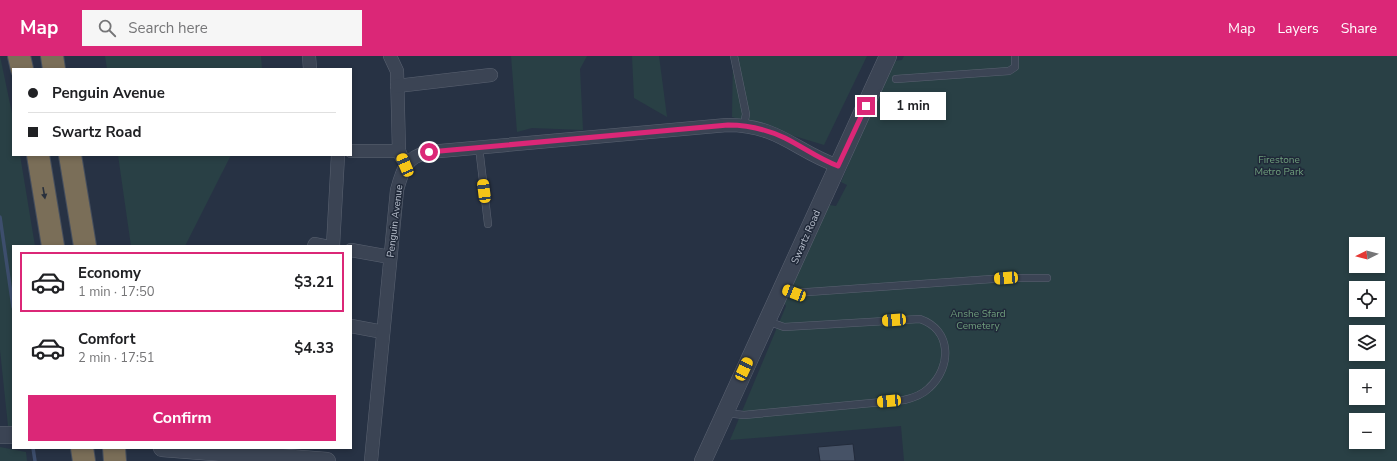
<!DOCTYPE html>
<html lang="en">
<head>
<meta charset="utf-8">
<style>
	:root { --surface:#fff; --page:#f6f6f6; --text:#202124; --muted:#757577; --line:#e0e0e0; --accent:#db2777 }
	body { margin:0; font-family:"Nunito Sans",sans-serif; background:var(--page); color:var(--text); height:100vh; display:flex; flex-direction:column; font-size:15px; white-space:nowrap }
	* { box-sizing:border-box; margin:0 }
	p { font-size:13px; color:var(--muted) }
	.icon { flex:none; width:22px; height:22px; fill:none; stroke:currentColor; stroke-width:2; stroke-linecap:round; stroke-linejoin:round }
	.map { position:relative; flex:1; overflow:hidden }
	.drawer { position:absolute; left:12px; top:189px; width:340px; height:204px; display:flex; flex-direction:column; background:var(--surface); border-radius:0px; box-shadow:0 2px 6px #0003 }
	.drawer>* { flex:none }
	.banner { position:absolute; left:12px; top:12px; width:340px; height:88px; border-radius:0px; box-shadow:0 2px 6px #0003; display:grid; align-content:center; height:88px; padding:0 16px; background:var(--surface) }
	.needle { width:26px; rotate:264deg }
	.tools { position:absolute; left:1349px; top:181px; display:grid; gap:8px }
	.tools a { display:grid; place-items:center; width:36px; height:36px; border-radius:0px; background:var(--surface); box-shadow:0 2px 6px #0003; font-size:20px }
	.end { position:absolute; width:18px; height:18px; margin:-9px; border:5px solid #db2777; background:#fff; box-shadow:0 0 0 2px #fff }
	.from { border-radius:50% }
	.bubble { position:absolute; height:28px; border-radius:0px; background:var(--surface); box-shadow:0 2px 6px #0003; font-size:13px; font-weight:700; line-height:28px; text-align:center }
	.car { position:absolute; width:12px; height:24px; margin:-12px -6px; border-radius:5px; box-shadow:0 0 3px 1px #0007; background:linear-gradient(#f5c518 24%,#345 0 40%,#f5c518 0 76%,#345 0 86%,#f5c518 0) }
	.banner b { display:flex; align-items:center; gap:14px; height:38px; font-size:15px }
	.banner b+b { border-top:1px solid var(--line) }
	.banner i { width:10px; height:10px; background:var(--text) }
	ul { padding:7px 0 0; list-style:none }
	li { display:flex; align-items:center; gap:12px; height:60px; margin:0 8px 6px; padding:0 8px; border:2px solid transparent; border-radius:0px }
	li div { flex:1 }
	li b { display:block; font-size:15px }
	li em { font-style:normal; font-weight:700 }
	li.current { border-color:var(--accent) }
	li>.icon { width:36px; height:36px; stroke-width:1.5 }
	.action { display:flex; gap:8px; margin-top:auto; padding:8px 16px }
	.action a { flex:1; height:46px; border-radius:0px; background:var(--accent); color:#fff; font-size:16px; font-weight:700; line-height:46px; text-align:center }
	header { display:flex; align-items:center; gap:24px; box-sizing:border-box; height:56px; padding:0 20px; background:var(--accent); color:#fff }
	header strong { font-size:19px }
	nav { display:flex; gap:22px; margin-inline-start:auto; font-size:14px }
	.search { width:280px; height:36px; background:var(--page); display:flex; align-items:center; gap:10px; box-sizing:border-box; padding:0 14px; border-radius:0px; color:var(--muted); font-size:15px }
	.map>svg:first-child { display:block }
	.green { fill:#294045; fill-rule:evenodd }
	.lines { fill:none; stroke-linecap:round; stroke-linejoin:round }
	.stream { stroke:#3d4e6d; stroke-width:3.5 }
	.building { fill:#465266; stroke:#222b3b }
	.service-casing { stroke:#5a6271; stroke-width:8 }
	.minor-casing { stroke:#5a6271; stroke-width:14 }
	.tertiary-casing { stroke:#5a6271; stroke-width:18 }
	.motorway-casing { stroke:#464f5e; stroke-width:24 }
	.service { stroke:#3b4454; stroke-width:7 }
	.minor { stroke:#3b4454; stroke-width:13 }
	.tertiary { stroke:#3b4454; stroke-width:17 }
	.motorway { stroke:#7a6e58; stroke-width:22 }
	.oneway { fill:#29303c }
	.route { stroke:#db2777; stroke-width:5 }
	.labels { text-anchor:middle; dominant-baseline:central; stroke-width:3; stroke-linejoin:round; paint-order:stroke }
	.park-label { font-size:10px; fill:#6f9e7c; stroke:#202939 }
	.street-label { font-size:10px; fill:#b9c0cd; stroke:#202939 }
</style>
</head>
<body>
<header>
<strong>Map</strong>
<div class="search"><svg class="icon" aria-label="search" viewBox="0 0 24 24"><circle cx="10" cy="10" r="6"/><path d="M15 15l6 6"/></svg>Search here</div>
<nav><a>Map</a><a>Layers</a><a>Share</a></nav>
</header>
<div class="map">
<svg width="1397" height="405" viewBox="0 0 1397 405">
	<rect width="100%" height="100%" fill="#273244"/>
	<g class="green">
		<polygon points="0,0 13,62 13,99 20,99 35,190 13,190 13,370 8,370 0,294"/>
		<polygon points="105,0 261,0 262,13 107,13"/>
		<polygon points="511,0 587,0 580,13 583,74 532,72 517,76"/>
		<polygon points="632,0 659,0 667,61 634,42"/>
		<polygon points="733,0 867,0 824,89 732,61"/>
		<path d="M904,0H1397V405H904L901,370L730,384L786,250L783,244L829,149L836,150L847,129L841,126L892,5L902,4ZM1356,188H1378V210H1356ZM1356,232H1378V254H1356ZM1356,276H1378V298H1356ZM1356,320H1378V342H1356ZM1356,364H1378V386H1356Z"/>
		<polygon points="118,99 231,99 185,190 131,190"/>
		<polygon points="0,391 26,396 27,405 0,405"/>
	</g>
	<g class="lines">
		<g class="stream">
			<polyline points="0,161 13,251"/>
			<polyline points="33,392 35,405"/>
		</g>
	</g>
	<polygon class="building" points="853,388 855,405 820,405 818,391"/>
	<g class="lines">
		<g class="service-casing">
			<g id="service">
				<polyline points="734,0 746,58 744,69"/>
				<polyline points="896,23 1009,15 1015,11 1015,0"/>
				<polyline points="479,91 488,168"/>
				<polyline points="782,232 794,237 1006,222 1047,222"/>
				<path d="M725,357L744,359L904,344C913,342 922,339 929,332C952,311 952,274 920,263L784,271L767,265"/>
			</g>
		</g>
		<g class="minor-casing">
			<g id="minor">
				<polyline points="309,0 310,13"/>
				<polyline points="390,0 397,15 399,95"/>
				<polyline points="397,30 491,19"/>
				<polyline points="351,95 399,95 402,102"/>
				<polyline points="314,190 315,188 325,190"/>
				<polyline points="333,190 338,99"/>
				<polyline points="351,194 390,201"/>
				<polyline points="351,270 383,276"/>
				<path d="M371,405L397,134C403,112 406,101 429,96L727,69C779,69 795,95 838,110"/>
			</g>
		</g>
		<g class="tertiary-casing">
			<g id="tertiary">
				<polyline points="0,379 13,379"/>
				<polyline points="162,392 327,405"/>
				<polyline points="703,405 888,0"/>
			</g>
		</g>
		<g class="motorway-casing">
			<g id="motorway">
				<polyline points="19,0 22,13"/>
				<polyline points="52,0 54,13"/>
				<polyline points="38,99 53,190"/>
				<polyline points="70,99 85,190"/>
				<polyline points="82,392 84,405"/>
				<polyline points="114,392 115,405"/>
			</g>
		</g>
		<use href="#service" class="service"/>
		<use href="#minor" class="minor"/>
		<use href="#tertiary" class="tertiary"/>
		<use href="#motorway" class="motorway"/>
	</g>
	<defs><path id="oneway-solid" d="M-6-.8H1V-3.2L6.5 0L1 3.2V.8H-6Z"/></defs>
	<use class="oneway" href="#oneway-solid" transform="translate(44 137) rotate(80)"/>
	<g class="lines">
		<path class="route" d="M429,96L728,69C748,69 766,73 785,82C803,91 819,103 838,110L866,50"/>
	</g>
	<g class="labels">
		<g class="park-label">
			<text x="1279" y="104">Firestone<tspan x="1279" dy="12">Metro Park</tspan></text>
			<text x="978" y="258">Anshe Sfard<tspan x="978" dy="12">Cemetery</tspan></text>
		</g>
		<g class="street-label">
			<text transform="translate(395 165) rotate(-83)">Penguin Avenue</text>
			<text transform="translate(806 181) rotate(-66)">Swartz Road</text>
		</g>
	</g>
</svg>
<div class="tools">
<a><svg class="needle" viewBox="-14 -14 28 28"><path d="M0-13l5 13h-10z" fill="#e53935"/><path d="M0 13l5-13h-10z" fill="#757577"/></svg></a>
<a><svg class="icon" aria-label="locate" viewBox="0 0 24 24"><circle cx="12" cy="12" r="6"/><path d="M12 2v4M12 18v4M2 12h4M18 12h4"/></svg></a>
<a><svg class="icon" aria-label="layers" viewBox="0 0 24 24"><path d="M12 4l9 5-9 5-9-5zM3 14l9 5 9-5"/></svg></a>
<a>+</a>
<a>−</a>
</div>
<i class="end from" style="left:429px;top:96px"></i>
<i class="end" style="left:866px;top:50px"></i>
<div class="bubble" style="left:880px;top:36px;width:66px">1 min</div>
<i class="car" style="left:405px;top:109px;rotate:337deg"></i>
<i class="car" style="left:484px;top:135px;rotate:353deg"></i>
<i class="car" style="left:1006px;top:222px;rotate:266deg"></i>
<i class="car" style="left:794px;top:237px;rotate:291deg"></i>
<i class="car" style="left:894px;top:264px;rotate:266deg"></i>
<i class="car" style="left:744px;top:313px;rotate:25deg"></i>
<i class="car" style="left:889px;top:345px;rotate:265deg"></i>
<div class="banner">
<b><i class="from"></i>Penguin Avenue</b>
<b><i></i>Swartz Road</b>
</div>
<section class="drawer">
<ul>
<li class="current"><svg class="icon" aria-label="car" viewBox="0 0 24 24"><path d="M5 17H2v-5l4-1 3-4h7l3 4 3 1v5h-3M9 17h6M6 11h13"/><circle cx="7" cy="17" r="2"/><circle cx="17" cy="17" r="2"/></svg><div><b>Economy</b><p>1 min · 17:50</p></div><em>$3.21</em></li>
<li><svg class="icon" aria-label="car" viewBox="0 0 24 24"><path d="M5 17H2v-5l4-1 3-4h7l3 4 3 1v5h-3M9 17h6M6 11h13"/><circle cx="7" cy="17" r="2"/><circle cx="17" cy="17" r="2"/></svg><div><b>Comfort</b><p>2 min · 17:51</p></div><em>$4.33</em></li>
</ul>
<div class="action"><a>Confirm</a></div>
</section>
</div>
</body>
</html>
